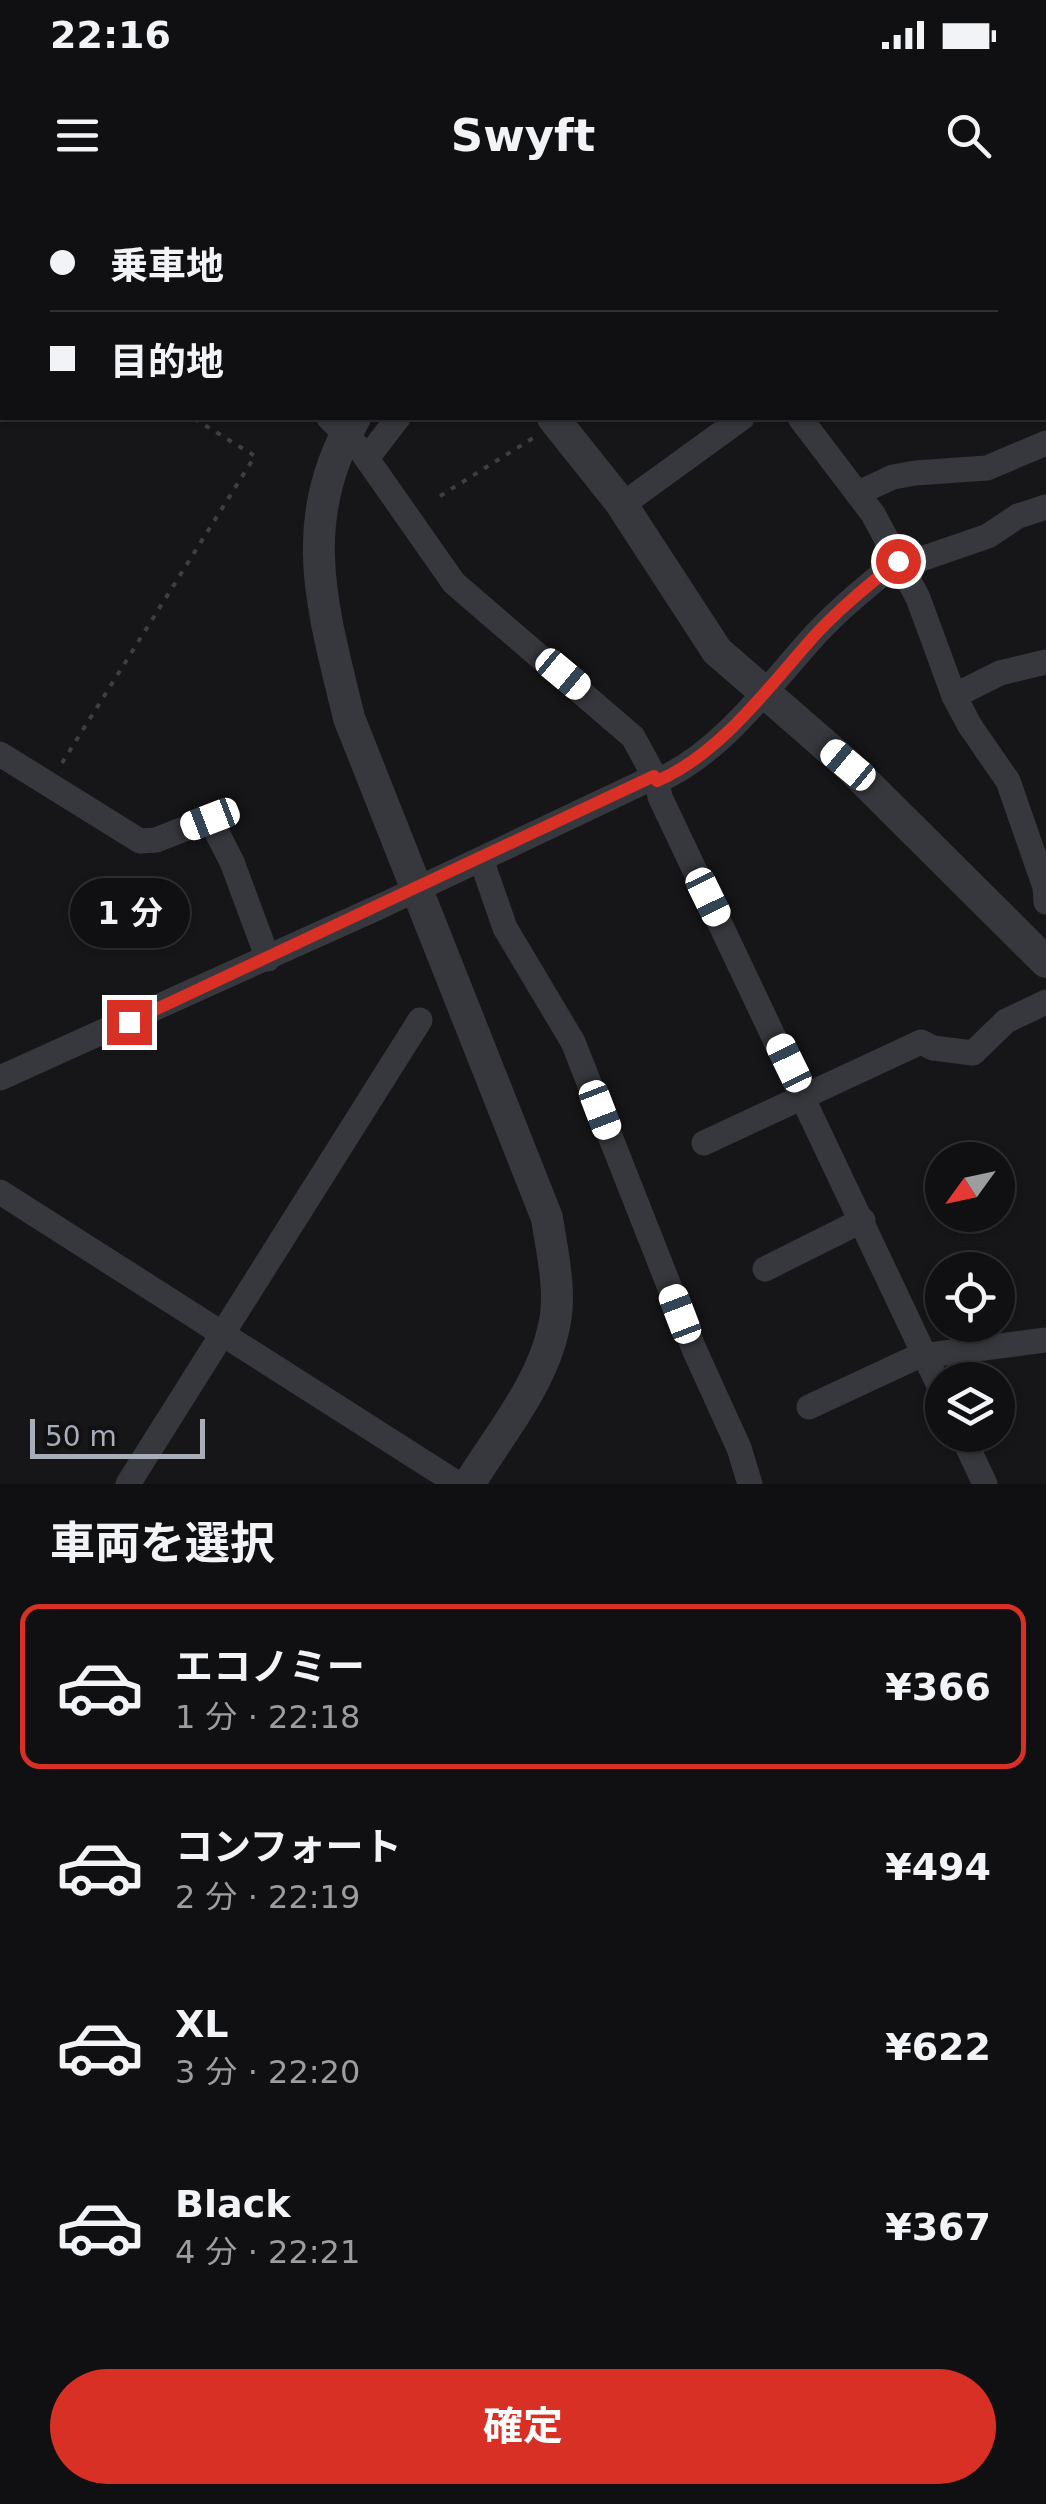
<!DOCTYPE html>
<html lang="ja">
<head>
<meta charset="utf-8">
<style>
	:root { --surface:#101012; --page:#19191b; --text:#f1f3f6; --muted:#9c9d9f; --line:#303032; --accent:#d93025 }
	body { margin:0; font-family:"DejaVu Sans","Noto Sans JP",sans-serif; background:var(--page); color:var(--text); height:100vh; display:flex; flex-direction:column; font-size:38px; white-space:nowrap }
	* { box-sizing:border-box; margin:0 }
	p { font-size:32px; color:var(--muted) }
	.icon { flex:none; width:55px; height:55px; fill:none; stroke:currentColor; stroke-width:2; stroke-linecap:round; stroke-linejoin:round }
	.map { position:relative; height:1284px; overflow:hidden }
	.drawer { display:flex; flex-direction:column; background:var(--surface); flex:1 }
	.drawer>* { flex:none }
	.banner { position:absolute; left:0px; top:0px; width:1048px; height:220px; box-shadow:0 2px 8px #0004,0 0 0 2px var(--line); display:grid; align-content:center; height:220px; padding:0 50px; background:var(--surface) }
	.needle { width:65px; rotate:237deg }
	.controls { position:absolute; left:925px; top:942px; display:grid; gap:20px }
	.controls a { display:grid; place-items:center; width:90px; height:90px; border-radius:50%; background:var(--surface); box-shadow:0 2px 8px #0004,0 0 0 2px var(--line); font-size:50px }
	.scale { position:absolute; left:30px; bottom:25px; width:175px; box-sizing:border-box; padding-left:10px; border:5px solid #a8adb8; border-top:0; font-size:28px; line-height:35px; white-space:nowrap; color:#a8adb8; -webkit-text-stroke:8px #111113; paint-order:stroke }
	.end { position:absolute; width:45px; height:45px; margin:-22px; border:12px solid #d93025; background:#fff; box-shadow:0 0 0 5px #fff }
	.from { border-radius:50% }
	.bubble { position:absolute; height:70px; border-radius:35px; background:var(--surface); box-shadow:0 2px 8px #0004,0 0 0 2px var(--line); font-size:32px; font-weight:700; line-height:70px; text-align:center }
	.car { position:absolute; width:30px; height:60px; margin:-30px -15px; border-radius:12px; box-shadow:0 0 8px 2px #0007; background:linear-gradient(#fff 24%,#345 0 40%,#fff 0 76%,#345 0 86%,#fff 0) }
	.banner b { display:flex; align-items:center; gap:35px; height:95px; font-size:38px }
	.banner b+b { border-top:2px solid var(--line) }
	.banner i { width:25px; height:25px; background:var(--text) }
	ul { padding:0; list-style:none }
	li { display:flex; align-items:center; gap:30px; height:165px; margin:0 20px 15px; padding:0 30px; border:5px solid transparent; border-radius:20px }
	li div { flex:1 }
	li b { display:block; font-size:38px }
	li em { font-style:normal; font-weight:700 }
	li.active { border-color:var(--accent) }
	li>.icon { width:90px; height:90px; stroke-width:1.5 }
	h2 { padding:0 50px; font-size:45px; line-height:120px }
	.button { display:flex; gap:20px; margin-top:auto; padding:20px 50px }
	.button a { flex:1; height:115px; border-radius:60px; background:var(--accent); color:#fff; font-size:40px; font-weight:700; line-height:115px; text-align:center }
	.status { display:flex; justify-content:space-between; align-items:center; height:70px; padding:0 50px; background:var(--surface); direction:ltr }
	.status svg { height:28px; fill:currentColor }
	header { display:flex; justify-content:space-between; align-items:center; height:130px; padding:0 50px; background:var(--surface); font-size:45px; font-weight:700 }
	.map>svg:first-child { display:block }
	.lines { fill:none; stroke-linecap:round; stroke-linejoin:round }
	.path { stroke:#3d3f44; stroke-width:4; stroke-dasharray:5 8; stroke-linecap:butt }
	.minor { stroke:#37383d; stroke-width:25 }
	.tertiary { stroke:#37383d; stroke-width:32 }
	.minor-bridge { stroke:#37383d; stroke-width:25 }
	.route { stroke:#d93025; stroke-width:12 }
</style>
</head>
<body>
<div class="status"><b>22:16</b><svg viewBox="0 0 49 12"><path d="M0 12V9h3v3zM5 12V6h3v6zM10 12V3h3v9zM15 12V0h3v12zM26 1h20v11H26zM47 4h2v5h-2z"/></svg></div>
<header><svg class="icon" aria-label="menu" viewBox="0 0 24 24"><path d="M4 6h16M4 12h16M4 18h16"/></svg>Swyft<svg class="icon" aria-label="search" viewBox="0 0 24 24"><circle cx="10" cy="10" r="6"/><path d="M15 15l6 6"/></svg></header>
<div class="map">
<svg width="1046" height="1284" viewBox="0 0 1046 1284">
	<rect width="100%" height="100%" fill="#161618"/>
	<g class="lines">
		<g class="path">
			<polyline points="440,296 533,238"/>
			<polyline points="62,563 255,256 193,218"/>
		</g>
		<g class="minor">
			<polyline points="73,0 75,2"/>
			<polyline points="218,0 220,2"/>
			<polyline points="608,0 609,2"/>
			<polyline points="639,2 648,0"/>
			<polyline points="792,2 797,0"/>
			<polyline points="0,98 2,98"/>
			<polyline points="800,218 873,314 918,398 954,496 970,526 1008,581 1045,687 1046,702"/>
			<polyline points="360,249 454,383 633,537 657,581 660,597 942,1192"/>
			<polyline points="368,257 398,218"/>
			<polyline points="858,293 893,277 915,273 987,268 1046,243"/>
			<polyline points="622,305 742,218"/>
			<polyline points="901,366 988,336 1018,316 1046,307"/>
			<polyline points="954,496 1000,473 1046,462"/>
			<polyline points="0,554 140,641 156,640 210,619 232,662 268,759"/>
			<polyline points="654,577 481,659 505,728 573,842 694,1149 739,1248 750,1284"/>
			<path d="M657,581C721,554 770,484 816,434C841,407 870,384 898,361"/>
			<polyline points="0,878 379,707"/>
			<polyline points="704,943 921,842 933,848 973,853 1006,821 1046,802"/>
			<polyline points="0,992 458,1284"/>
			<polyline points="765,1069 863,1020"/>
			<polyline points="927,1158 937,1154 1046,1140"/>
			<polyline points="809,1207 925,1153"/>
			<polyline points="962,1235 985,1284"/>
			<polyline points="128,1284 420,820"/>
		</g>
		<g class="tertiary">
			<polyline points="739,2 745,0"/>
			<path d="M355,218C294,322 323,409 349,518L547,1018C552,1052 562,1092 554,1126C543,1183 499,1235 469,1284"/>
			<polyline points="553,218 620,302 717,451 848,565 1046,762"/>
		</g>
		<g class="minor-bridge">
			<polyline points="329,218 360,249"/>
			<polyline points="379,707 481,659"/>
		</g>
	</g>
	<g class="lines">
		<path class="route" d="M129,822L654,576L657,581C721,554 770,485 816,434C841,407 870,384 898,361"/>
	</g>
</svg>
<div class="controls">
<a><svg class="needle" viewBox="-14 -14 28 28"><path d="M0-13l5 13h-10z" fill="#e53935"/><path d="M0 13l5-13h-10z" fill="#9c9d9f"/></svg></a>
<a><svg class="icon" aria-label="locate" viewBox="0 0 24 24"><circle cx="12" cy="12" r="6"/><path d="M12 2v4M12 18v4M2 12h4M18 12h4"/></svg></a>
<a><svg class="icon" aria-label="layers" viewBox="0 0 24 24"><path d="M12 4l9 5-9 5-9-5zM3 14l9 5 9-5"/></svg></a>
</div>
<div class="scale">50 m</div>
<i class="end from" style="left:898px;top:361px"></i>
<i class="end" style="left:129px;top:822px"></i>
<div class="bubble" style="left:70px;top:678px;width:120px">1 分</div>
<i class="car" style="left:563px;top:474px;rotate:130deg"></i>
<i class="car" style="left:848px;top:565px;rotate:310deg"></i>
<i class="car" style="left:210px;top:619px;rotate:249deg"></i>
<i class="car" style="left:708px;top:697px;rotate:154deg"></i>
<i class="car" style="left:789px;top:863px;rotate:334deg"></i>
<i class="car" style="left:600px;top:910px;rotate:159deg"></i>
<i class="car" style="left:680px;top:1114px;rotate:339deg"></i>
<div class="banner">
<b><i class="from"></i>乗車地</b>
<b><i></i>目的地</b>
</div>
</div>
<section class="drawer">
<h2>車両を選択</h2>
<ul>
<li class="active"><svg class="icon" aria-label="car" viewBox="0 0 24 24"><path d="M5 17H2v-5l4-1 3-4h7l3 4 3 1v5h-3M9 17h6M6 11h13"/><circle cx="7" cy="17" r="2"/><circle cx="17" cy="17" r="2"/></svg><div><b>エコノミー</b><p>1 分 · 22:18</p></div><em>¥366</em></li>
<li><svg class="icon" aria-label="car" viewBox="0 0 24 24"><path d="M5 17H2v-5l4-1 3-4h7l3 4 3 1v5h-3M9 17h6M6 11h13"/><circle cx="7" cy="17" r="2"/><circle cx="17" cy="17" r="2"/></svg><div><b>コンフォート</b><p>2 分 · 22:19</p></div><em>¥494</em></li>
<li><svg class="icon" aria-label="car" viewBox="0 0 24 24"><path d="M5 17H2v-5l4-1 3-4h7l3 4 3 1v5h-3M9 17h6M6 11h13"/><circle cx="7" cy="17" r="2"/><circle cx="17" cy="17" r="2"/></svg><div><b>XL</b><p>3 分 · 22:20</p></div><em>¥622</em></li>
<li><svg class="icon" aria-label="car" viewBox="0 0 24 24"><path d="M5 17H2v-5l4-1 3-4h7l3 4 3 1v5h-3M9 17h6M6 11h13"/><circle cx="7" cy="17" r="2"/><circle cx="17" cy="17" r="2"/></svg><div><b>Black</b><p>4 分 · 22:21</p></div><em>¥367</em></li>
</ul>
<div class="button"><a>確定</a></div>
</section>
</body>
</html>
